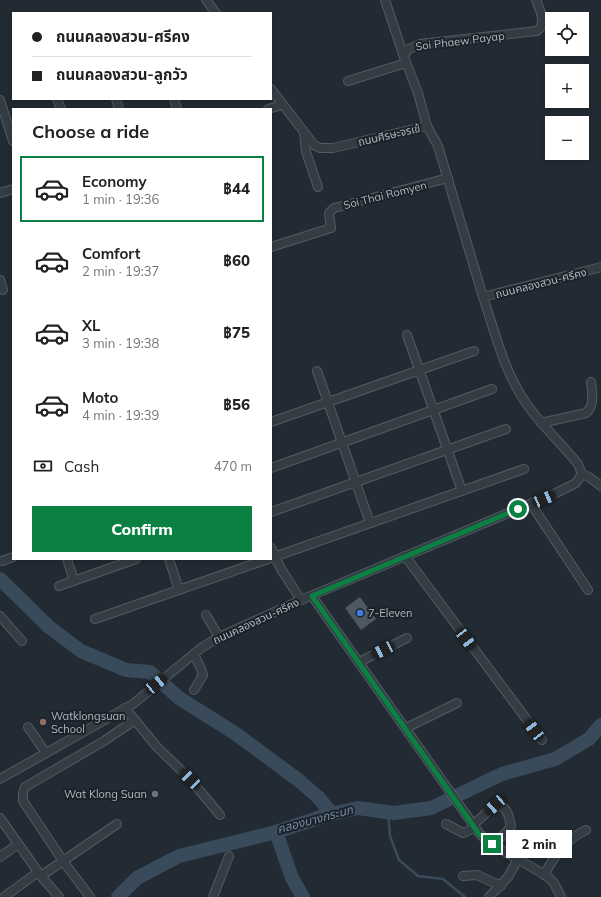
<!DOCTYPE html>
<html lang="en">
<head>
<meta charset="utf-8">
<style>
	:root { --surface:#fff; --page:#f6f6f6; --text:#222; --muted:#767676; --line:#e0e0e0; --accent:#0b8043 }
	body { margin:0; font-family:Mulish,"Noto Sans Thai",sans-serif; background:var(--page); color:var(--text); height:100vh; display:flex; flex-direction:column; font-size:15px; white-space:nowrap }
	* { box-sizing:border-box; margin:0 }
	p { font-size:13px; color:var(--muted) }
	.icon { flex:none; width:22px; height:22px; fill:none; stroke:currentColor; stroke-width:2; stroke-linecap:round; stroke-linejoin:round }
	.map { position:relative; flex:1; overflow:hidden }
	.panel { position:absolute; left:12px; top:108px; width:260px; height:452px; display:flex; flex-direction:column; background:var(--surface); border-radius:0px; box-shadow:0 2px 6px #0003 }
	.panel>* { flex:none }
	.top-card { position:absolute; left:12px; top:12px; width:260px; height:88px; border-radius:0px; box-shadow:0 2px 6px #0003; display:grid; align-content:center; height:88px; padding:0 20px; background:var(--surface) }
	.buttons { position:absolute; left:545px; top:12px; display:grid; gap:8px }
	.buttons a { display:grid; place-items:center; width:44px; height:44px; border-radius:0px; background:var(--surface); box-shadow:0 2px 6px #0003; font-size:20px }
	.end { position:absolute; width:18px; height:18px; margin:-9px; border:5px solid #0b8043; background:#fff; box-shadow:0 0 0 2px #fff }
	.from { border-radius:50% }
	.bubble { position:absolute; height:28px; border-radius:0px; background:var(--surface); box-shadow:0 2px 6px #0003; font-size:13px; font-weight:800; line-height:28px; text-align:center }
	.car { position:absolute; width:12px; height:24px; margin:-12px -6px; border-radius:5px; box-shadow:0 0 3px 1px #0007; background:linear-gradient(#222 24%,#8ab4d8 0 40%,#222 0 76%,#8ab4d8 0 86%,#222 0) }
	.top-card b { display:flex; align-items:center; gap:14px; height:38px; font-size:15px }
	.top-card b+b { border-top:1px solid var(--line) }
	.top-card i { width:10px; height:10px; background:var(--text) }
	ul { padding:0; list-style:none }
	li { display:flex; align-items:center; gap:12px; height:66px; margin:0 8px 6px; padding:0 12px; border:2px solid transparent; border-radius:0px }
	li div { flex:1 }
	li b { display:block; font-size:15px }
	li em { font-style:normal; font-weight:800 }
	li.on { border-color:var(--accent) }
	li>.icon { width:36px; height:36px; stroke-width:1.5 }
	h2 { padding:0 20px; font-size:18px; line-height:48px }
	.pay { display:flex; align-items:center; gap:10px; height:44px; padding:0 20px; font-size:15px }
	.pay p { margin-inline-start:auto }
	.button { display:flex; gap:8px; margin-top:auto; padding:8px 20px }
	.button a { flex:1; height:46px; border-radius:0px; background:var(--accent); color:#fff; font-size:16px; font-weight:800; line-height:46px; text-align:center }
	.map>svg:first-child { display:block }
	.lines { fill:none; stroke-linecap:round; stroke-linejoin:round }
	.stream { stroke:#394b5b; stroke-width:2.5 }
	.river { stroke:#394b5b; stroke-width:14 }
	.building { fill:#4d5862 }
	.minor-casing { stroke:#525b62; stroke-width:10 }
	.minor { stroke:#353d44; stroke-width:8 }
	.route { stroke:#0b8043; stroke-width:5 }
	.shop-dot { fill:#3f7fe0; stroke:#1b2229; stroke-width:1.5 }
	.education-dot { fill:#8d6e63; stroke:#1b2229; stroke-width:1.5 }
	.worship-dot { fill:#6b7280; stroke:#1b2229; stroke-width:1.5 }
	.labels { text-anchor:middle; dominant-baseline:central; stroke-width:4; stroke-linejoin:round; paint-order:stroke }
	.street-label { font-size:11px; fill:#afb8c1; stroke:#1b2229 }
	.poi-label { font-size:11px; fill:#afb8c1; stroke:#1b2229; text-anchor:start }
	.water-label { font-size:12px; font-style:italic; fill:#738ca1; stroke:#1b2229 }
</style>
</head>
<body>
<div class="map">
<svg width="601" height="897" viewBox="0 0 601 897">
	<rect width="100%" height="100%" fill="#222b33"/>
	<g class="lines">
		<polyline class="stream" points="388,812 390,836 399,860 418,876 443,879 465,897"/>
		<g class="river">
			<polyline points="0,579 49,627 81,651 126,670 150,672 179,698 236,734 297,779 318,797 332,814"/>
			<polyline points="276,832 292,878 303,897"/>
			<polyline points="118,897 137,878 179,856 276,832 327,815 358,808 394,813 431,808 502,774 555,759 589,739 601,725"/>
		</g>
	</g>
	<polygon class="building" points="360,597 376,619 361,630 345,608"/>
	<g class="lines">
		<g class="minor-casing">
			<g id="minor">
				<polyline points="206,0 216,13"/>
				<polyline points="385,0 404,57"/>
				<polyline points="348,81 406,63"/>
				<polyline points="271,89 314,145 320,148 333,148 427,126 438,146 483,297"/>
				<polyline points="57,99 61,109"/>
				<polyline points="116,99 119,109"/>
				<polyline points="174,99 177,109"/>
				<polyline points="0,100 13,141"/>
				<polyline points="268,109 282,105"/>
				<path d="M427,126L418,93L404,57L407,50L420,44L537,31C547,23 540,10 536,0"/>
				<polyline points="304,133 306,152 318,187"/>
				<polyline points="0,193 13,189"/>
				<polyline points="271,247 331,228 329,213 334,208 448,178"/>
				<polyline points="0,280 3,290"/>
				<polyline points="407,335 462,491"/>
				<polyline points="317,371 370,523"/>
				<polyline points="271,422 474,351"/>
				<path d="M541,423L586,413C595,405 592,393 591,382"/>
				<polyline points="271,468 492,389"/>
				<polyline points="582,474 589,477 601,486"/>
				<polyline points="531,504 588,590"/>
				<polyline points="271,512 506,429"/>
				<polyline points="271,548 281,569 301,600"/>
				<polyline points="405,556 542,740"/>
				<polyline points="271,558 524,469"/>
				<polyline points="67,559 74,581"/>
				<polyline points="169,559 179,590"/>
				<polyline points="2,561 13,557"/>
				<polyline points="59,586 136,559"/>
				<polyline points="312,596 479,833 488,842 547,876 554,883 561,897"/>
				<polyline points="206,615 219,637"/>
				<polyline points="0,616 22,641"/>
				<polyline points="95,619 268,559"/>
				<polyline points="359,662 407,638"/>
				<polyline points="194,690 203,675 201,669 194,654"/>
				<polyline points="125,708 157,747 190,779 220,815"/>
				<polyline points="28,727 46,753"/>
				<polyline points="406,728 457,703"/>
				<path d="M0,779L133,704L201,648L219,637L301,600L556,493L576,483L582,474L578,464C561,443 541,425 526,403C504,372 495,332 483,297L601,267"/>
				<polyline points="0,818 41,876 59,897"/>
				<polyline points="446,824 463,833 475,828"/>
				<path d="M473,825L495,805C507,805 509,816 511,826L506,833L492,844"/>
				<polyline points="0,857 18,844"/>
				<path d="M544,875C555,855 566,839 586,830"/>
				<polyline points="41,876 117,824"/>
				<polyline points="463,876 477,875 501,886"/>
				<polyline points="4,897 38,872"/>
				<polyline points="90,897 63,861 23,801 23,793 25,787 104,741 135,720"/>
				<polyline points="213,897 229,856"/>
				<polyline points="489,897 508,877 518,859"/>
			</g>
		</g>
		<use href="#minor" class="minor"/>
	</g>
	<g class="lines">
		<polyline class="route" points="492,844 479,834 312,596 518,509"/>
	</g>
	<circle class="shop-dot" cx="360" cy="613" r="4"/>
	<circle class="education-dot" cx="43" cy="722" r="4"/>
	<circle class="worship-dot" cx="155" cy="794" r="4"/>
	<g class="labels">
		<g class="street-label">
			<text transform="translate(460 41) rotate(-7)">Soi Phaew Payap</text>
			<text transform="translate(389 135) rotate(-13)">ถนนศีรษะจรเข้</text>
			<text transform="translate(385 195) rotate(-14)">Soi Thai Romyen</text>
			<text transform="translate(541 283) rotate(-14)">ถนนคลองสวน-ศรีคง</text>
			<text transform="translate(256 621) rotate(-25)">ถนนคลองสวน-ศรีคง</text>
		</g>
		<g class="poi-label">
			<text x="368" y="613">7-Eleven</text>
			<text x="51" y="716">Watklongsuan<tspan x="51" dy="13">School</tspan></text>
			<text x="147" y="794" text-anchor="end">Wat Klong Suan</text>
		</g>
		<g class="water-label">
			<text transform="translate(315 819) rotate(-15)">คลองบางกระนก</text>
		</g>
	</g>
</svg>
<div class="buttons">
<a><svg class="icon" aria-label="locate" viewBox="0 0 24 24"><circle cx="12" cy="12" r="6"/><path d="M12 2v4M12 18v4M2 12h4M18 12h4"/></svg></a>
<a>+</a>
<a>−</a>
</div>
<i class="end from" style="left:518px;top:509px"></i>
<i class="end" style="left:492px;top:844px"></i>
<div class="bubble" style="left:506px;top:830px;width:66px">2 min</div>
<i class="car" style="left:544px;top:499px;rotate:67deg"></i>
<i class="car" style="left:466px;top:639px;rotate:143deg"></i>
<i class="car" style="left:383px;top:650px;rotate:244deg"></i>
<i class="car" style="left:156px;top:684px;rotate:51deg"></i>
<i class="car" style="left:534px;top:730px;rotate:323deg"></i>
<i class="car" style="left:190px;top:779px;rotate:314deg"></i>
<i class="car" style="left:495px;top:805px;rotate:228deg"></i>
<div class="top-card">
<b><i class="from"></i>ถนนคลองสวน-ศรีคง</b>
<b><i></i>ถนนคลองสวน-ลูกวัว</b>
</div>
<section class="panel">
<h2>Choose a ride</h2>
<ul>
<li class="on"><svg class="icon" aria-label="car" viewBox="0 0 24 24"><path d="M5 17H2v-5l4-1 3-4h7l3 4 3 1v5h-3M9 17h6M6 11h13"/><circle cx="7" cy="17" r="2"/><circle cx="17" cy="17" r="2"/></svg><div><b>Economy</b><p>1 min · 19:36</p></div><em>฿44</em></li>
<li><svg class="icon" aria-label="car" viewBox="0 0 24 24"><path d="M5 17H2v-5l4-1 3-4h7l3 4 3 1v5h-3M9 17h6M6 11h13"/><circle cx="7" cy="17" r="2"/><circle cx="17" cy="17" r="2"/></svg><div><b>Comfort</b><p>2 min · 19:37</p></div><em>฿60</em></li>
<li><svg class="icon" aria-label="car" viewBox="0 0 24 24"><path d="M5 17H2v-5l4-1 3-4h7l3 4 3 1v5h-3M9 17h6M6 11h13"/><circle cx="7" cy="17" r="2"/><circle cx="17" cy="17" r="2"/></svg><div><b>XL</b><p>3 min · 19:38</p></div><em>฿75</em></li>
<li><svg class="icon" aria-label="car" viewBox="0 0 24 24"><path d="M5 17H2v-5l4-1 3-4h7l3 4 3 1v5h-3M9 17h6M6 11h13"/><circle cx="7" cy="17" r="2"/><circle cx="17" cy="17" r="2"/></svg><div><b>Moto</b><p>4 min · 19:39</p></div><em>฿56</em></li>
</ul>
<div class="pay"><svg class="icon" aria-label="cash" viewBox="0 0 24 24"><path d="M3 7h18v10H3z"/><circle cx="12" cy="12" r="2"/></svg>Cash<p>470 m</p></div>
<div class="button"><a>Confirm</a></div>
</section>
</div>
</body>
</html>
